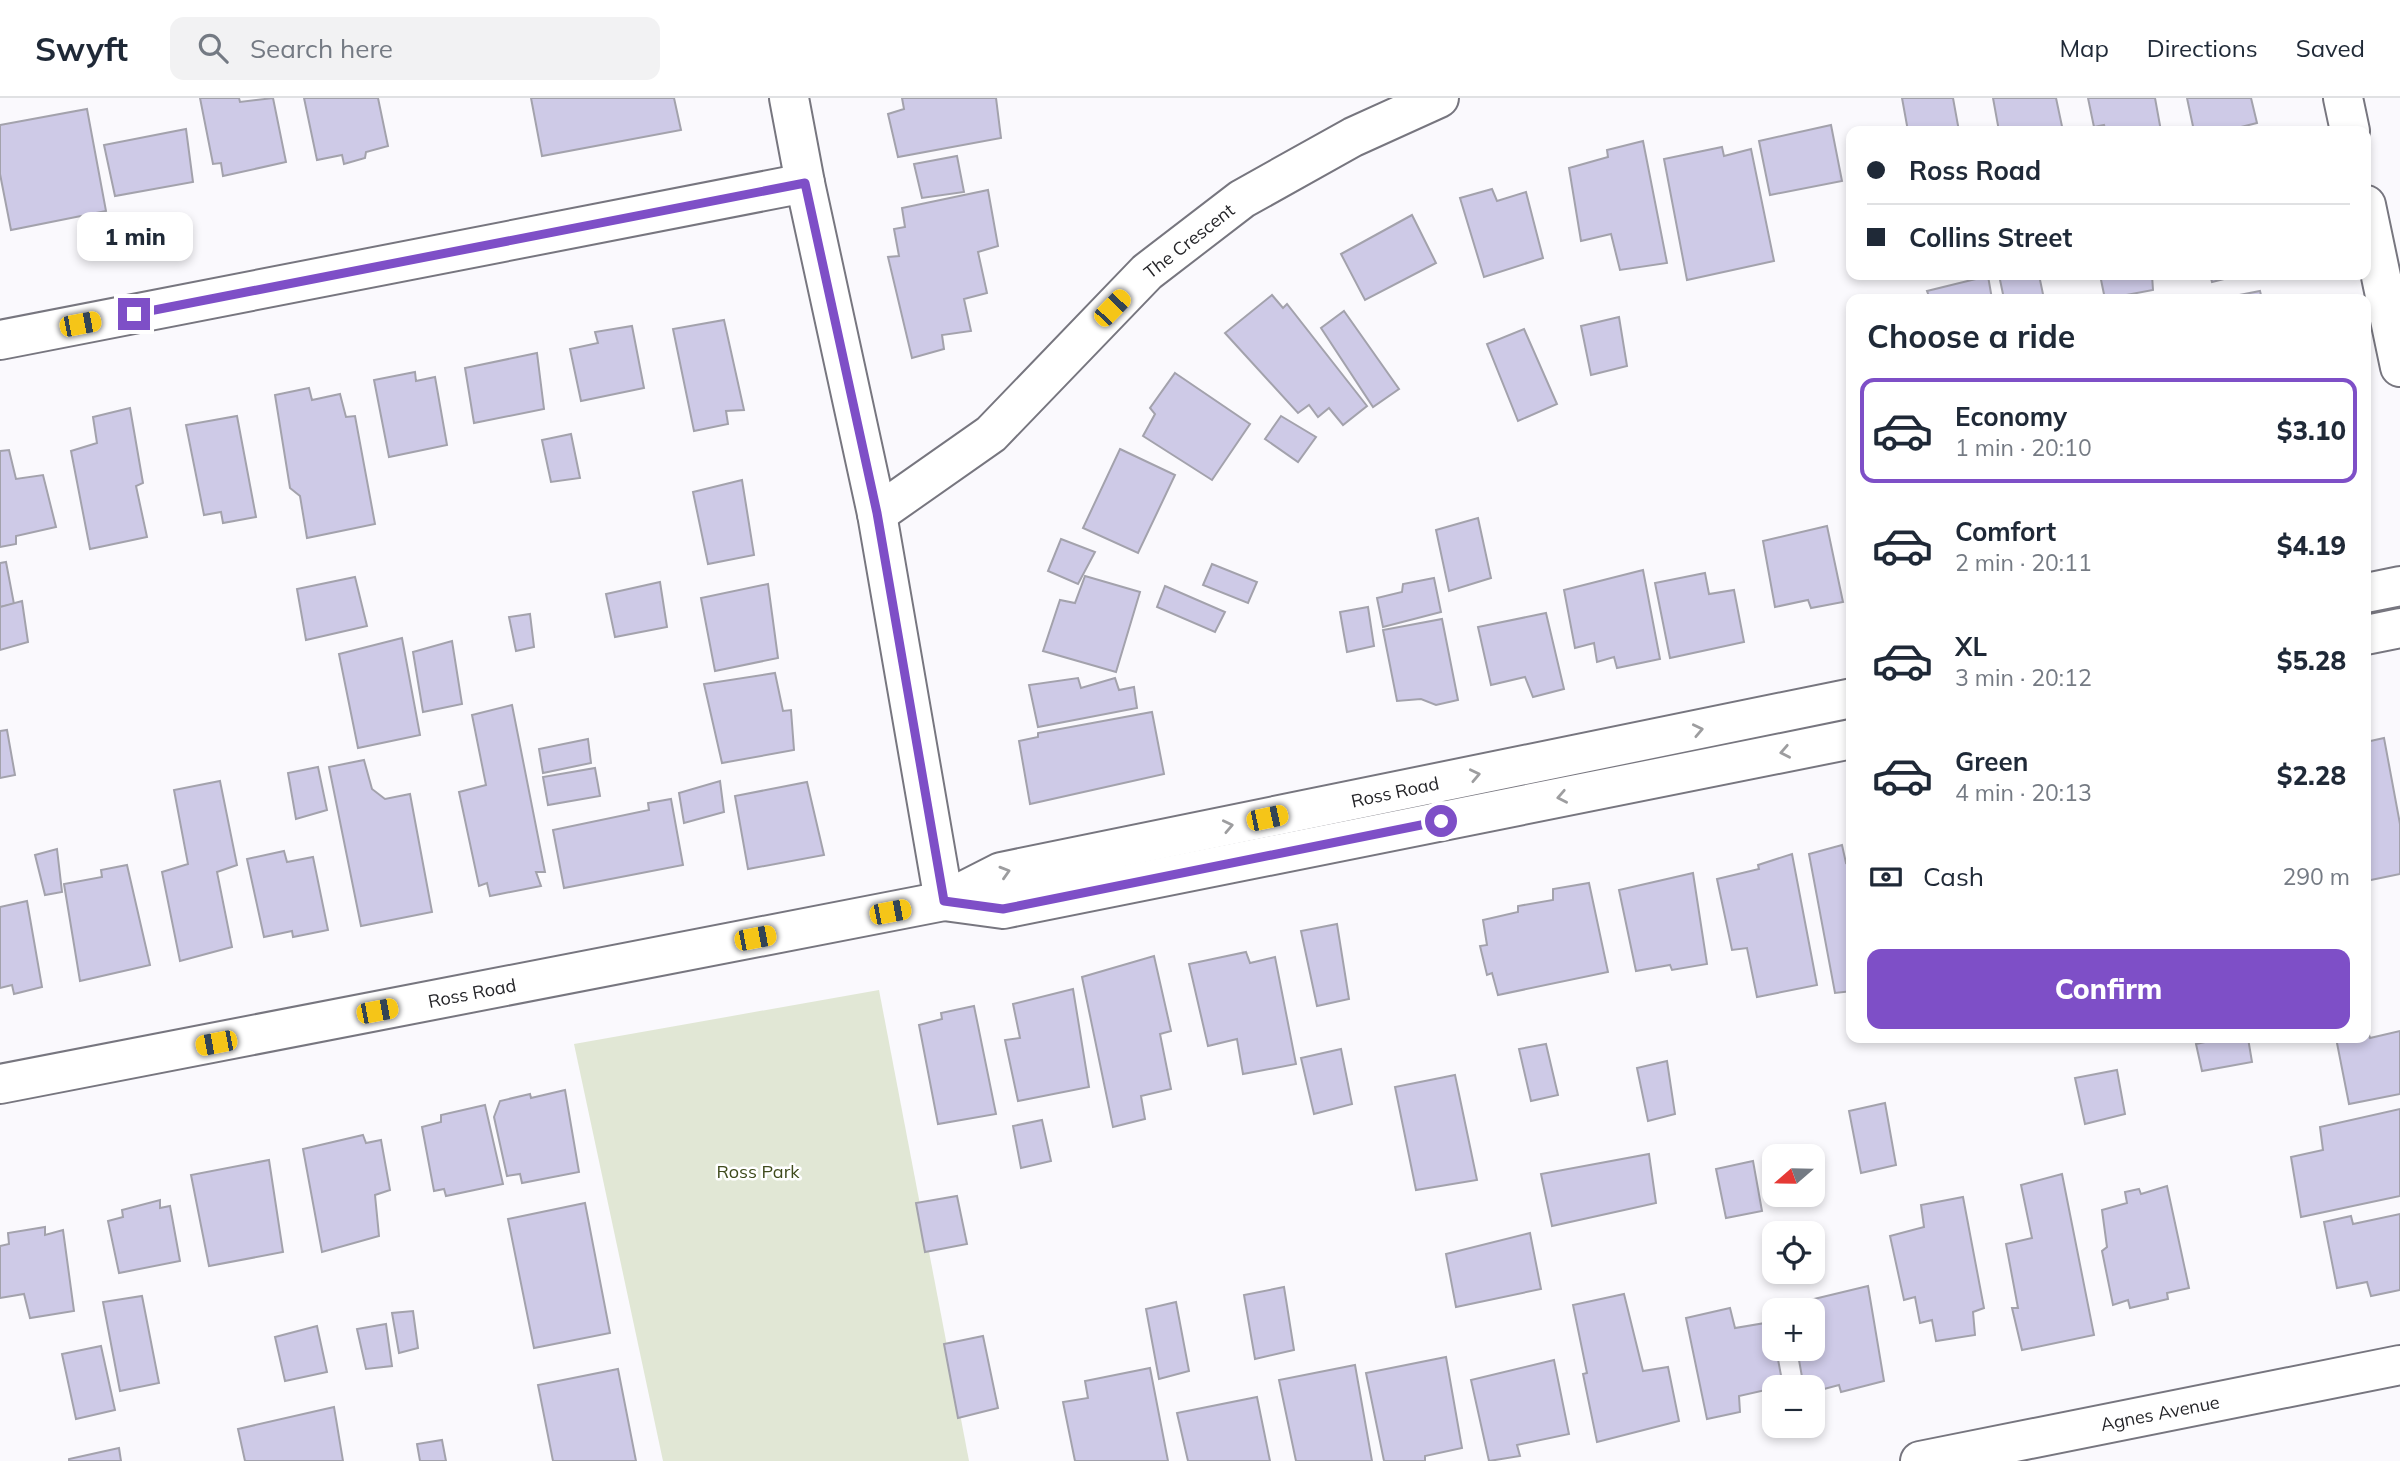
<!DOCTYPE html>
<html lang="en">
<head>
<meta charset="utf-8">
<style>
	:root { --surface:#fff; --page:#f2f2f3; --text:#1f2937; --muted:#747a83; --line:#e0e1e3; --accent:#7e4fc7 }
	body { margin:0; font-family:Mulish,sans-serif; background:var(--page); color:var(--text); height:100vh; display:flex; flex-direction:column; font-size:26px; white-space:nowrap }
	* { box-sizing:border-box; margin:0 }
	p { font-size:23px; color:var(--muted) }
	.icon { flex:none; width:38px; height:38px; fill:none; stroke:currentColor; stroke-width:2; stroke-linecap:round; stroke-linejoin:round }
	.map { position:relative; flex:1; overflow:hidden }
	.sheet { position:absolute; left:1846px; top:196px; width:525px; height:749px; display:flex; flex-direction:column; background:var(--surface); border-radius:14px; box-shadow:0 4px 10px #0003 }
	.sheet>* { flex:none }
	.top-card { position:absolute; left:1846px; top:28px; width:525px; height:154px; border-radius:14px; box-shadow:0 4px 10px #0003; display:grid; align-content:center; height:154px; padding:0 21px; background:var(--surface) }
	.needle { width:46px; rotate:250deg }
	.buttons { position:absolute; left:1762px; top:1046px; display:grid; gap:14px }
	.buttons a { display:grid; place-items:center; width:63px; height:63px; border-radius:14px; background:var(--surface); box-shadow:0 4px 10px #0003; font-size:35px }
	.end { position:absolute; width:32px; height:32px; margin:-16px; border:9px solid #7e4fc7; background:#fff; box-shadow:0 0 0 4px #fff }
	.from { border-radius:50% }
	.bubble { position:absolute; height:49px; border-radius:14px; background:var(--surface); box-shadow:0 4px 10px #0003; font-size:23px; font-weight:800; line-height:49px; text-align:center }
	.car { position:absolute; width:21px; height:42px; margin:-21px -10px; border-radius:9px; box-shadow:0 0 5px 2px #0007; background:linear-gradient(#f5c518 24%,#345 0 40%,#f5c518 0 76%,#345 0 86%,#f5c518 0) }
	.top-card b { display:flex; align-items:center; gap:24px; height:66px; font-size:26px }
	.top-card b+b { border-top:2px solid var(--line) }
	.top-card i { width:18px; height:18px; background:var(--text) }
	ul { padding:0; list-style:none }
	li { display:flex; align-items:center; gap:21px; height:105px; margin:0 14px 10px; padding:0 7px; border:4px solid transparent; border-radius:14px }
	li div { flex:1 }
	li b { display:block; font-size:26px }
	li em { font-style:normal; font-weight:800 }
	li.on { border-color:var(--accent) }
	li>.icon { width:63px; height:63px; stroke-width:1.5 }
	h2 { padding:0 21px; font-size:32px; line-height:84px }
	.pay { display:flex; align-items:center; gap:18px; height:77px; padding:0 21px; font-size:26px }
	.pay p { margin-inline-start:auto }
	.cta { display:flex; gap:14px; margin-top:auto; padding:14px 21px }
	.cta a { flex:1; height:80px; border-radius:14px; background:var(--accent); color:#fff; font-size:28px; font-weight:800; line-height:80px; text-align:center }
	header { display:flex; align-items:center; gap:42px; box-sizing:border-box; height:98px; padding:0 35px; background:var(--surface); border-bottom:2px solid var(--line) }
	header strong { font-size:33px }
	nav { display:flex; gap:38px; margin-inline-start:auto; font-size:24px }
	.search { width:490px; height:63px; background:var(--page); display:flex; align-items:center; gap:18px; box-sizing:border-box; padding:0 24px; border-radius:14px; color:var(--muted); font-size:26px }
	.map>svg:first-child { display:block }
	.green { fill:#e1e7d5 }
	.building { fill:#cecae7; stroke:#a3a2ac; stroke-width:2 }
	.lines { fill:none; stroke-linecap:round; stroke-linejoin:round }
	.minor-casing { stroke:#77767f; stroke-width:42 }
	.tertiary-casing { stroke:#77767f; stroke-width:42 }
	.minor { stroke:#fff; stroke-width:38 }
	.tertiary { stroke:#fff; stroke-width:38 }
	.oneway { stroke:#9d9d9f }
	.route { stroke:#7e4fc7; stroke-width:9 }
	.labels { text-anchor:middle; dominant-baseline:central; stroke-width:5; stroke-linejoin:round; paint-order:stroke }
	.street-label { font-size:18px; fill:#252529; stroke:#fff }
	.park-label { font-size:18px; fill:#3f4b1c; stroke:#fff }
</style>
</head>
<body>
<header>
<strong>Swyft</strong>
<div class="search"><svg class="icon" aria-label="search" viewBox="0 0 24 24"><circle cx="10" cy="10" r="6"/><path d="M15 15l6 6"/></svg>Search here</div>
<nav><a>Map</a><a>Directions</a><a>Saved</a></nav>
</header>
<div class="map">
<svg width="2400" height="1363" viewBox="0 0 2400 1363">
	<rect width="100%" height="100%" fill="#faf9fd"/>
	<polygon class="green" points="879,892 969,1363 663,1363 574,946"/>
	<g class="building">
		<polygon points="200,0 239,0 240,4 273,0 286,64 223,78 221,65 213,66"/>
		<polygon points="304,0 378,0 388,48 366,54 365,60 344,66 342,57 317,62"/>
		<polygon points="531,0 674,0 681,32 542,58"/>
		<polygon points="902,0 996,0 1001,40 898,59 888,16 904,11"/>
		<polygon points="1902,0 1953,0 1959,33 1908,33"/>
		<polygon points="1993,0 2056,0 2063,33 1999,33"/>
		<polygon points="2088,0 2155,0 2161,33 2106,33 2104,27 2094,29"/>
		<polygon points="2187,0 2251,0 2257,25 2225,33 2194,33"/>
		<polygon points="87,11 106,113 11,132 0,76 0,27"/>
		<polygon points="1831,27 1842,83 1770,97 1759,43"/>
		<polygon points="186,31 193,84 115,98 104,47"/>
		<polygon points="1643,43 1667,165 1620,172 1611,136 1581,143 1569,70 1608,59 1607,52"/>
		<polygon points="1722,49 1724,58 1751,51 1774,163 1687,182 1664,61"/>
		<polygon points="957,58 964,94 922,100 914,66"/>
		<polygon points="1492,91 1497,103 1526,94 1543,160 1484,179 1460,100"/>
		<polygon points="988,92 998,148 978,154 987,195 964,201 971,233 942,237 944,251 912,260 888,159 899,158 894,131 905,129 902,110"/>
		<polygon points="1412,117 1436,165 1365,202 1341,156"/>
		<polygon points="1999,177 2039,177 2044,201 2004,201"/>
		<polygon points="2100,177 2152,177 2153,192 2105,201"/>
		<polygon points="2210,177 2240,177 2212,184"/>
		<polygon points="1988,178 1992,201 1930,201 1927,193"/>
		<polygon points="2260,193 2262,201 2219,201"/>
		<polygon points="1272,197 1283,210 1287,206 1367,308 1343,327 1329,310 1318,319 1309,307 1298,315 1225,235"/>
		<polygon points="1344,213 1399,291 1373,309 1321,230"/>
		<polygon points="1619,219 1627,268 1591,277 1581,228"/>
		<polygon points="724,222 744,312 726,313 728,326 694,333 673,231"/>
		<polygon points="632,228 644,290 581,303 570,251 598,245 595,234"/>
		<polygon points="1524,231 1557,306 1518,323 1487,246"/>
		<polygon points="537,255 544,311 474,325 465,270"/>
		<polygon points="415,274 416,283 435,279 447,347 389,359 374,282"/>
		<polygon points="1175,275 1250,326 1212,382 1143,338 1155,316 1150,310"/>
		<polygon points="309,290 312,302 340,296 346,319 355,318 375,426 307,440 300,398 290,390 275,297"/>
		<polygon points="130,310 143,385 136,388 147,439 90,451 71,353 97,345 93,319"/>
		<polygon points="237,318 256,419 223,425 221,414 204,417 186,327"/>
		<polygon points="1281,318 1316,339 1298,364 1265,341"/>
		<polygon points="571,336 580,380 551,384 542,342"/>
		<polygon points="1120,351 1175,377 1138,455 1083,430"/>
		<polygon points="9,352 16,381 43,377 56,429 16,438 16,446 0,449 0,353"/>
		<polygon points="742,382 754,457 708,466 693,394"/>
		<polygon points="1478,420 1491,480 1449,493 1436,432"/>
		<polygon points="1827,428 1843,504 1811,510 1808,502 1775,509 1763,443"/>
		<polygon points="1061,441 1095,454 1078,486 1048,473"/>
		<polygon points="6,464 14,506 0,509 0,465"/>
		<polygon points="1212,466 1257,484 1248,505 1203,487"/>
		<polygon points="1643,472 1660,561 1617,570 1614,559 1597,564 1594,545 1575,550 1564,492"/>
		<polygon points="1705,475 1709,496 1734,492 1744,544 1670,560 1655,485"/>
		<polygon points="1085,478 1140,494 1116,574 1043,553 1060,502 1075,505"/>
		<polygon points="355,479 367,528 306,542 297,491"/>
		<polygon points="1434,480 1441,514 1383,529 1377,500 1402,494 1403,486"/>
		<polygon points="660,484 667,529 615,539 606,496"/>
		<polygon points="768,486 778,560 715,573 701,500"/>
		<polygon points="1165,488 1225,514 1215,534 1157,509"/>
		<polygon points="22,503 28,544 0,552 0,509"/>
		<polygon points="1368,509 1374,548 1347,554 1340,514"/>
		<polygon points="1546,515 1564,591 1533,599 1525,579 1491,587 1478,529"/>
		<polygon points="530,516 534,549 516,553 509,519"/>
		<polygon points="1442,521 1458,602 1436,607 1421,601 1397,603 1383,532"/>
		<polygon points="402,540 420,637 358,650 339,556"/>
		<polygon points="452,543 462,606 423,614 413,554"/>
		<polygon points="775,575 783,613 791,612 794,652 722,665 704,586"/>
		<polygon points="1078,580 1081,590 1115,580 1119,592 1134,589 1137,610 1038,629 1029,587"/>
		<polygon points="512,607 545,774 536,774 541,788 490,798 487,785 479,788 459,694 486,687 472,617"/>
		<polygon points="1152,614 1164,676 1030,706 1019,643 1038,639 1038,635"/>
		<polygon points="7,632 15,677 0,680 0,633"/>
		<polygon points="2384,640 2400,726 2400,776 2366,783 2366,641 2366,644"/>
		<polygon points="588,641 591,665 543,675 539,651"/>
		<polygon points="364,662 372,691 385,701 410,696 432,814 361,828 329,669"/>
		<polygon points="318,669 327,712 296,721 288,675"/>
		<polygon points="595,670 600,698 548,707 543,679"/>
		<polygon points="220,683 237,767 217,774 232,849 180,863 162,774 188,766 174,692"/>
		<polygon points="720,683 724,714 684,725 679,695"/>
		<polygon points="807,684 824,757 748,771 735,698"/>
		<polygon points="671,701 683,767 564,790 553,732 649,712 648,705"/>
		<polygon points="1842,747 1846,765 1852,763 1852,893 1835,895 1809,756"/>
		<polygon points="57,751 62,794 45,797 35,757"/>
		<polygon points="284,753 287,764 313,759 328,832 293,839 292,833 264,839 247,761"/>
		<polygon points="1792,756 1817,887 1757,899 1747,850 1732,852 1717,781 1759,771 1758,767"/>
		<polygon points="127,767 150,867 80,883 64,786 102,779 101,772"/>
		<polygon points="1693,775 1707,866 1672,872 1670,867 1636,873 1619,792"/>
		<polygon points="1589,785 1608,874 1498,897 1492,875 1487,877 1480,848 1487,847 1483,822 1518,814 1518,808 1553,802 1553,791"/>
		<polygon points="27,803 42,889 14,896 12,887 0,890 0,809"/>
		<polygon points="1337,826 1349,901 1317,908 1301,833"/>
		<polygon points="1246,854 1250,865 1275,859 1296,966 1243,976 1237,941 1208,948 1189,866"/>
		<polygon points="1154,858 1171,933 1160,936 1171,991 1141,998 1145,1021 1113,1029 1082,879"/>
		<polygon points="1073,891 1089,989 1018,1003 1005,942 1020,940 1013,906"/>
		<polygon points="974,908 996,1016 938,1026 919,927 942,921 941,915"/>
		<polygon points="2366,928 2370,940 2400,933 2400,996 2349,1006 2336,940 2366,940"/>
		<polygon points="2223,940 2248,940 2252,964 2202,973 2196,946"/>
		<polygon points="1546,946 1558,997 1531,1003 1519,951"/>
		<polygon points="1341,951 1352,1006 1314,1016 1301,960"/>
		<polygon points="1667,963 1675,1016 1648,1023 1637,970"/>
		<polygon points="2117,972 2125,1016 2085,1026 2075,980"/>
		<polygon points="1455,977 1477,1082 1416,1092 1395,989"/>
		<polygon points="565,992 579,1074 522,1085 520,1076 507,1078 494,1019 500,1003 530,996 531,1000"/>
		<polygon points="1885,1005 1896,1067 1861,1075 1849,1013"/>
		<polygon points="485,1007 503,1086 446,1098 444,1091 434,1093 422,1029 441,1024 441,1017"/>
		<polygon points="2400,1011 2400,1098 2301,1119 2291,1059 2323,1052 2320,1029"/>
		<polygon points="1042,1022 1051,1063 1021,1070 1013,1028"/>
		<polygon points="363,1037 366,1045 381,1042 390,1092 375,1097 379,1138 322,1154 303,1051"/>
		<polygon points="1649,1056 1656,1105 1552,1128 1541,1076"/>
		<polygon points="269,1062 283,1154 209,1168 191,1077"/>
		<polygon points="1753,1063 1762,1113 1726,1120 1716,1071"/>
		<polygon points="2062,1076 2094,1237 2022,1252 2012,1210 2018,1210 2006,1146 2032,1140 2021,1087"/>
		<polygon points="2167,1088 2189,1190 2167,1195 2168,1201 2130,1210 2128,1202 2113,1207 2102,1153 2107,1149 2102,1112 2127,1105 2125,1094 2139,1091 2141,1096"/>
		<polygon points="957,1098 967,1146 925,1154 916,1105"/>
		<polygon points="1963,1099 1984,1210 1973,1214 1975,1237 1936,1243 1932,1222 1920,1225 1915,1199 1904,1202 1890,1138 1924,1129 1921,1107"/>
		<polygon points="160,1102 160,1110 170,1108 180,1163 119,1175 108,1123 123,1119 122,1112"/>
		<polygon points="585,1105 610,1235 534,1250 508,1121"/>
		<polygon points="2400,1116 2400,1192 2371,1198 2367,1184 2337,1190 2324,1124 2351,1118 2353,1126"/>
		<polygon points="45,1129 45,1137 63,1132 74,1213 30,1220 24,1196 0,1200 0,1148 9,1146 8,1135"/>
		<polygon points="1530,1135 1541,1191 1456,1209 1446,1156"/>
		<polygon points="1868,1188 1884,1283 1841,1294 1839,1287 1813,1294 1813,1290 1804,1290 1797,1251 1813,1251 1813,1213 1790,1213 1789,1207"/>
		<polygon points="1284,1189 1294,1252 1255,1261 1244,1197"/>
		<polygon points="1624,1196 1643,1273 1668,1269 1679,1323 1597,1344 1583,1276 1587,1275 1573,1207"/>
		<polygon points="142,1198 159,1285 120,1293 103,1204"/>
		<polygon points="1176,1204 1189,1273 1159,1281 1146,1211"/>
		<polygon points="1730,1210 1735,1230 1771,1224 1783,1288 1739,1298 1740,1314 1707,1321 1686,1220"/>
		<polygon points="413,1213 418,1250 399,1255 392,1215"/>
		<polygon points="386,1226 392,1268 366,1271 357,1231"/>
		<polygon points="317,1228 327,1274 285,1283 275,1239"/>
		<polygon points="983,1238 998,1310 958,1320 944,1246"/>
		<polygon points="101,1248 115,1312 76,1321 62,1256"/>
		<polygon points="1446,1259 1462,1350 1425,1358 1425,1363 1384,1363 1366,1275"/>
		<polygon points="1554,1262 1569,1336 1517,1347 1520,1358 1489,1363 1471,1282"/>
		<polygon points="1355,1267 1372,1363 1296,1363 1279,1282"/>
		<polygon points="1150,1270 1168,1363 1075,1363 1063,1304 1088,1300 1085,1283"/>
		<polygon points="618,1271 636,1363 553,1363 538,1287"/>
		<polygon points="1257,1299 1270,1363 1188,1363 1177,1315"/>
		<polygon points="334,1309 343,1363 245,1363 238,1331"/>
		<polygon points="442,1342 446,1363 420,1363 417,1346"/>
		<polygon points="119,1350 121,1363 69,1363 69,1361"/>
	</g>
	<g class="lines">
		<g class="minor-casing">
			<g id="minor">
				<polyline points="789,0 805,85 877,416 944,803"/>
				<polyline points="0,242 805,85"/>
				<polyline points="877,416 991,336 1147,174 1242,101 1353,39 1439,0"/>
				<polyline points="1920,1363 2400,1267"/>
			</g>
		</g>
		<g class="tertiary-casing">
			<g id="tertiary">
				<polyline points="2343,0 2350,33"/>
				<polyline points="2366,107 2400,269"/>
				<polyline points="2366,495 2400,488"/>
				<polyline points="2366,537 2400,530"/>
				<polyline points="944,803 1003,811 1852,641"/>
				<polyline points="0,986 944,803 1001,774 1852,600"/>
			</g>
		</g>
		<use href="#minor" class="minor"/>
		<use href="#tertiary" class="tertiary"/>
	</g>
	<defs><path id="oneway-chevron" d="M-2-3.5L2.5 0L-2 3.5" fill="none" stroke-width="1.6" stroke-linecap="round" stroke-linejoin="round" transform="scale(1.75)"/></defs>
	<g class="oneway">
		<use href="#oneway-chevron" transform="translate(1698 632) rotate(-12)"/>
		<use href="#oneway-chevron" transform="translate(1785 654) rotate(169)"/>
		<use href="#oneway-chevron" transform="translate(1475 677) rotate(-12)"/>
		<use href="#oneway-chevron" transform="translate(1562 699) rotate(169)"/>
		<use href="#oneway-chevron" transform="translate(1228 728) rotate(-12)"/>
		<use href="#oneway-chevron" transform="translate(1005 774) rotate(-17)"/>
	</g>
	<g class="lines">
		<polyline class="route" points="134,216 805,85 877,415 944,803 1003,811 1441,723"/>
	</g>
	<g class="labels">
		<g class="street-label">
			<text transform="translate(1189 143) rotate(-38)">The Crescent</text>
			<text transform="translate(1395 694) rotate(-12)">Ross Road</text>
			<text transform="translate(472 895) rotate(-11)">Ross Road</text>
			<text transform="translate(2160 1315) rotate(-11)">Agnes Avenue</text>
		</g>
		<g class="park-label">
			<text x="758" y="1073">Ross Park</text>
		</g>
	</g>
</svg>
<div class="buttons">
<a><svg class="needle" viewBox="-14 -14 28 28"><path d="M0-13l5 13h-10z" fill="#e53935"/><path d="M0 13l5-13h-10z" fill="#747a83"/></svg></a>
<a><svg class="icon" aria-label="locate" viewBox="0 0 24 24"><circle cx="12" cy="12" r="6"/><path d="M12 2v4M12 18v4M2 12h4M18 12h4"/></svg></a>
<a>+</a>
<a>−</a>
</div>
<i class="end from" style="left:1441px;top:723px"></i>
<i class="end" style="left:134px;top:216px"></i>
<div class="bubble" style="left:77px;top:114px;width:116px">1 min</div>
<i class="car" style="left:1112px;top:210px;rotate:44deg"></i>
<i class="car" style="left:80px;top:226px;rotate:79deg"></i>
<i class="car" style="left:1267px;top:720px;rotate:78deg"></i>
<i class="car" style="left:890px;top:814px;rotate:79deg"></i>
<i class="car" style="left:755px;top:840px;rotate:79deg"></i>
<i class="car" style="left:377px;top:913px;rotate:79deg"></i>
<i class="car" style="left:216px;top:945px;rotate:259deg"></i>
<div class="top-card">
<b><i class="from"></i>Ross Road</b>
<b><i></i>Collins Street</b>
</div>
<section class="sheet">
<h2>Choose a ride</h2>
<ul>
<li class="on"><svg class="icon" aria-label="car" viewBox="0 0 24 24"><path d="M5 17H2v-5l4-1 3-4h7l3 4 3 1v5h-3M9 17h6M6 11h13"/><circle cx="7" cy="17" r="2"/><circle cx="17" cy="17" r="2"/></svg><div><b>Economy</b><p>1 min · 20:10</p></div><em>$3.10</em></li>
<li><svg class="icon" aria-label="car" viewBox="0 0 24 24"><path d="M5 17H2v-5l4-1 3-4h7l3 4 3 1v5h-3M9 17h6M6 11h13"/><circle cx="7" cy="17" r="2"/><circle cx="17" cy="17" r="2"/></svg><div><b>Comfort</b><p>2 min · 20:11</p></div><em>$4.19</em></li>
<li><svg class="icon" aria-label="car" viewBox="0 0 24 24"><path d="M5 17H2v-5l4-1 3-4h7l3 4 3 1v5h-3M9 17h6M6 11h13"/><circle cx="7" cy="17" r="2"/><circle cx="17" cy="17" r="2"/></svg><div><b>XL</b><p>3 min · 20:12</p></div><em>$5.28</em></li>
<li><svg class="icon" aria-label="car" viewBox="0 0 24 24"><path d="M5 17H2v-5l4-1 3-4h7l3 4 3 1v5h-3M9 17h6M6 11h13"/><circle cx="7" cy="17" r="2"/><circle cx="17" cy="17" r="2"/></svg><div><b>Green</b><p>4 min · 20:13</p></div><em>$2.28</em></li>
</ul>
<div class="pay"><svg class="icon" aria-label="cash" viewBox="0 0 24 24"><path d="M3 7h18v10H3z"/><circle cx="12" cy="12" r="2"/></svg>Cash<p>290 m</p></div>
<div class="cta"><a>Confirm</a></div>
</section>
</div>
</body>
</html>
